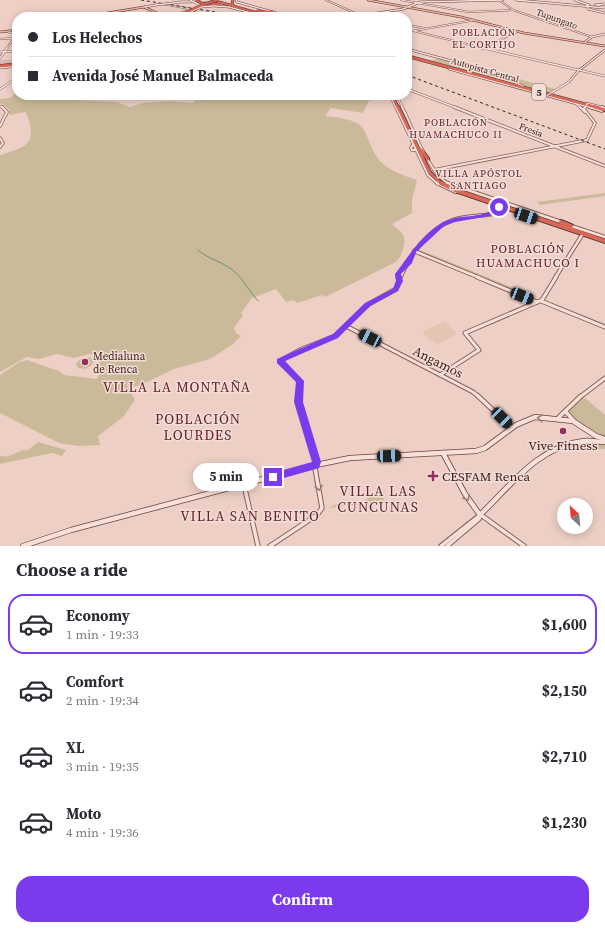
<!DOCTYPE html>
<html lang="en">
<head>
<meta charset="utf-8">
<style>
	:root { --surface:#fff; --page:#f2f2f3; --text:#2b2b33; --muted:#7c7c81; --line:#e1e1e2; --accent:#7c3aed }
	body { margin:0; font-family:"Source Serif 4",serif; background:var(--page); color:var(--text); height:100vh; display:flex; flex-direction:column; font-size:15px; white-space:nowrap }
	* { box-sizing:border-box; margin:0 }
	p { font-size:13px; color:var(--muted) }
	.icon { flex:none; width:22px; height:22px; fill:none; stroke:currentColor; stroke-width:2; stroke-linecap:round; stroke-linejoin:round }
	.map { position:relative; height:546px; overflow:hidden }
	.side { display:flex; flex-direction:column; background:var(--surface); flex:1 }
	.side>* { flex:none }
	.banner { position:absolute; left:12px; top:12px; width:400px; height:88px; border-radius:16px; box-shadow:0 2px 10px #0003; display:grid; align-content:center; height:88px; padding:0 16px; background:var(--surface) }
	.needle { width:26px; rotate:334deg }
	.buttons { position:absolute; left:557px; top:498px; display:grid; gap:8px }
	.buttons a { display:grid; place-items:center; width:36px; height:36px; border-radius:50%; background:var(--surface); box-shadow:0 2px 10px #0003; font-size:20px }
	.end { position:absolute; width:18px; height:18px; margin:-9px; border:5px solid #7c3aed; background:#fff; box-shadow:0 0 0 2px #fff }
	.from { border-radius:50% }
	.bubble { position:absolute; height:28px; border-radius:14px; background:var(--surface); box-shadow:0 2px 10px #0003; font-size:13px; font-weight:700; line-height:28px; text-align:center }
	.car { position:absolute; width:12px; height:24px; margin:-12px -6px; border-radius:5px; box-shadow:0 0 3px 1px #0007; background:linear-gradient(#222 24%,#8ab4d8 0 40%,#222 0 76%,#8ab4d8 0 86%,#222 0) }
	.banner b { display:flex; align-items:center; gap:14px; height:38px; font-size:15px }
	.banner b+b { border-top:1px solid var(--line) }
	.banner i { width:10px; height:10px; background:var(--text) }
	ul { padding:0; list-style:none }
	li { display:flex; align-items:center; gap:12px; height:60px; margin:0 8px 6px; padding:0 8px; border:2px solid transparent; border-radius:16px }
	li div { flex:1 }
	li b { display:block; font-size:15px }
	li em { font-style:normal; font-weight:700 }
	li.current { border-color:var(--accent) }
	li>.icon { width:36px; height:36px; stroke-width:1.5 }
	h2 { padding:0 16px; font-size:18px; line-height:48px }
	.cta { display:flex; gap:8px; margin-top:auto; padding:8px 16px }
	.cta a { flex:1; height:46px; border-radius:16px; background:var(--accent); color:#fff; font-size:16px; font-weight:700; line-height:46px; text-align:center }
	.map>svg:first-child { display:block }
	.farmland { fill:#e2c5b3 }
	.green { fill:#cbba99 }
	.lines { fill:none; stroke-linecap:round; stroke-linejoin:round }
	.stream { stroke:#6e8e78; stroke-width:1 }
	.tertiary-far5-casing { stroke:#87605c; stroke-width:2 }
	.tertiary-far4-casing { stroke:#87605c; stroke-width:2.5 }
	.tertiary-far3-casing { stroke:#87605c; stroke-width:3.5 }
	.tertiary-far2-casing { stroke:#87605c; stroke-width:4.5 }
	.tertiary-far1-casing { stroke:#87605c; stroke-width:5 }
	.tertiary-casing { stroke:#87605c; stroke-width:5.5 }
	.secondary-far2-casing { stroke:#69413f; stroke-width:2.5 }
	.secondary-far1-casing { stroke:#69413f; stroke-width:3.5 }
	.secondary-casing { stroke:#69413f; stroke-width:6 }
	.primary-casing { stroke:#553130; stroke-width:2.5 }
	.motorway-far3-casing { stroke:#553130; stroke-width:3 }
	.motorway-far2-casing { stroke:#553130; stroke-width:3.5 }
	.motorway-far1-casing { stroke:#553130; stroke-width:4.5 }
	.motorway-casing { stroke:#553130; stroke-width:6 }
	.tertiary-far5 { stroke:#f8e0d8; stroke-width:1 }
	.tertiary-far4 { stroke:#f8e0d8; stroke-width:1.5 }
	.tertiary-far3 { stroke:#f8e0d8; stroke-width:2 }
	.tertiary-far2 { stroke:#f8e0d8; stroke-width:2.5 }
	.tertiary-far1 { stroke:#f8e0d8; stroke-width:3 }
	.tertiary { stroke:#f8e0d8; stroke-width:3.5 }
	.secondary-far2 { stroke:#f8e0d8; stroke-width:1.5 }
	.secondary-far1 { stroke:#f8e0d8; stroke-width:2 }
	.secondary { stroke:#f8e0d8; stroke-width:4.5 }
	.primary { stroke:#eeb29f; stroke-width:1.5 }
	.motorway-far3 { stroke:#d96859; stroke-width:2 }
	.motorway-far2 { stroke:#d96859; stroke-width:2.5 }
	.motorway-far1 { stroke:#d96859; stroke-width:3 }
	.motorway { stroke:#d96859; stroke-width:4 }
	.rail { stroke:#38201f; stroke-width:1; stroke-dasharray:3 3; stroke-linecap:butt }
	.tertiary-bridge-casing { stroke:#87605c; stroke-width:2.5; stroke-linecap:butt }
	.secondary-bridge-casing { stroke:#69413f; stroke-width:2.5; stroke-linecap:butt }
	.motorway-bridge-casing { stroke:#553130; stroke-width:3; stroke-linecap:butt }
	.tertiary-bridge { stroke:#f8e0d8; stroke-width:1.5 }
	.secondary-bridge { stroke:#f8e0d8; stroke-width:1.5 }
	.motorway-bridge { stroke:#d96859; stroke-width:2 }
	.oneway { stroke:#98807c }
	.route { fill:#7c3aed }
	.poi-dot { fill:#942e5c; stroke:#f4ddd5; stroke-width:1.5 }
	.labels { text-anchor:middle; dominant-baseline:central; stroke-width:3; stroke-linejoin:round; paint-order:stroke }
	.far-street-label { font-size:9px; fill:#38201f; stroke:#f4ddd5 }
	.far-neighbourhood-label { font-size:10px; letter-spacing:1px; fill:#632030; stroke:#f4ddd5 }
	.shield { fill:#f4ddd5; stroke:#705956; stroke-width:1 }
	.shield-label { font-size:10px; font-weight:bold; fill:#38201f }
	.poi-label { font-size:11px; fill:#38201f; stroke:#f4ddd5; text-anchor:start }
	.neighbourhood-label { font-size:12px; letter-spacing:1px; fill:#632030; stroke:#f4ddd5 }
	.near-street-label { font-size:13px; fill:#38201f; stroke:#f4ddd5 }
	.near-poi-label { font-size:13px; fill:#38201f; stroke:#f4ddd5 }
	.near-neighbourhood-label { font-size:14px; letter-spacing:1px; fill:#632030; stroke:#f4ddd5 }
</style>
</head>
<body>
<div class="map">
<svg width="605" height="546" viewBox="0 0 605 546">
	<rect width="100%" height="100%" fill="#edcfc5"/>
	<polygon class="farmland" points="445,321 457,334 437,345 422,332"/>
	<g class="green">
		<polygon points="438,58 494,73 513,83 431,61"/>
		<polygon points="519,79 555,89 548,93 519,85 516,83"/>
		<path d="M16,93L17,95H68L70,98L75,100L116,102L130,107L143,103L169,101L193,103L195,101L193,97L195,95H372L363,113L331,108L325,116C334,117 354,119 361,126C367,133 370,146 375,154C383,169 402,175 417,180L412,200V213L392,224C395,227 399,230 402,233C408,240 402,256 396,262L325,297L322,295L297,303L294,300L286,302L276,289L252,298L241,313L243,315L234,328L236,333L241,336L233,344L210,359L174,369L139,386H130L126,383L135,400L123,417L98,436L100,445L79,446L59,443L0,413V375L20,362L27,360L59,371L64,375L97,379L101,370L98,355L89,354L74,358L57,354L39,359L27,357L0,372V155C28,146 38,144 26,112L9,115V109L0,103V99L10,98Z"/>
		<polygon points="605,193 605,196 540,205 537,202"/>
		<polygon points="418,249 533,296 533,299 417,251"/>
		<path d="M90,357L94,361C91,368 84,371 77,367L76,364L79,360Z"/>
		<path d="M585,398L605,415V437C592,435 575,423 568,412L581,399Z"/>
		<polygon points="585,441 605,444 605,449 565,450 563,448"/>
		<path d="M38,442L66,450L62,456L52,453L0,464V455C9,461 19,448 28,450Z"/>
		<polygon points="381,489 385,503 338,506 328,509 340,502 362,502"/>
	</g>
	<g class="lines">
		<path class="stream" d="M198,250C209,260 225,262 236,273C244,281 250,292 258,301"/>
		<g class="tertiary-far5-casing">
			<g id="tertiary-far5">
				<polyline points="326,0 364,17"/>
				<polyline points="401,0 469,12 513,10"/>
				<polyline points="499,0 513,10 592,37"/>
				<polyline points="163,4 196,10 181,17"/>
				<polyline points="597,5 605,7"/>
				<polyline points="177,15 190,9"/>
				<polyline points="143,17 159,14"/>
				<polyline points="407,25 424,28"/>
				<polyline points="414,31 483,48"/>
				<polyline points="8,32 17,34"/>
				<polyline points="407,32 475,20"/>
				<polyline points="0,39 17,38"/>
				<polyline points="7,48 17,34"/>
				<polyline points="483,48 517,32"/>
			</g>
		</g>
		<g class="tertiary-far4-casing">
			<g id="tertiary-far4">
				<polyline points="479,47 605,76"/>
				<polyline points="482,49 486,47"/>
				<polyline points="0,52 17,51"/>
				<polyline points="0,58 8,47"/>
				<polyline points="0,62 17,62"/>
				<polyline points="0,89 17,78"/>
				<polyline points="407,89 457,108"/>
				<polyline points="390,95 396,108"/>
				<polyline points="396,95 403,108"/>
				<polyline points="576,104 581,108"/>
				<polyline points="0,106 3,108"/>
				<polyline points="584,108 586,106"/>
			</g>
		</g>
		<g class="tertiary-far3-casing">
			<g id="tertiary-far3">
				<polyline points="396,107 428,175 438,184"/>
				<path d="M402,107C413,128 429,174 449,184"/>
				<polyline points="454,107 605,166"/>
				<polyline points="580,107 585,112"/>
				<polyline points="0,126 7,112 2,107"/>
				<polyline points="0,138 3,143 0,147"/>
				<polyline points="414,143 411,148 412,150 416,150"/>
				<polyline points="434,170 587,140 595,123 584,109 585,107"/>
			</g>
		</g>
		<g class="tertiary-far2-casing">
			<g id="tertiary-far2">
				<polyline points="437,183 456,192"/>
				<polyline points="447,183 561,222"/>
				<polyline points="571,226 605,237"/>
				<polyline points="414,251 480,278"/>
				<polyline points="399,278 398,275 406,265"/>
				<path d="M400,278C410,255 428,229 453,220C465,216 480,216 493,214L499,207"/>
				<polyline points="555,278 582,235"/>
			</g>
		</g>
		<g class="tertiary-far1-casing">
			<g id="tertiary-far1">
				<polyline points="398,277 399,281"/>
				<polyline points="477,277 537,302"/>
				<polyline points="541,301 605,327"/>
				<polyline points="346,326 473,392 479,397"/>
				<polyline points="440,375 479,350 465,333 542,300 556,277"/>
				<polyline points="298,397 300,382 280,361 302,349 335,336 369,304 396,289 400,277"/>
				<polyline points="580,397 605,378"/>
			</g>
		</g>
		<g class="tertiary-casing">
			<g id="tertiary">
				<polyline points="478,396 512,428"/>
				<polyline points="566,412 574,421"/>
				<polyline points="557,419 581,396"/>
				<polyline points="244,485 258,546"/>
				<polyline points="481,515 524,546"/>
				<polyline points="270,546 317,515 322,508 315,468 317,462 298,402 299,396"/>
				<polyline points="441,546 480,515"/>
				<polyline points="447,546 479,519 480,515"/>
			</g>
		</g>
		<g class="secondary-far2-casing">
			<g id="secondary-far2">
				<polyline points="190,0 200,5 229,7 266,17"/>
				<polyline points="236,0 237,2 291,17"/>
				<polyline points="516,0 605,8"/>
				<polyline points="575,0 589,5"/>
				<polyline points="181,2 191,2"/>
				<polyline points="587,5 588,9 605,13"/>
				<polyline points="595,5 605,4"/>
				<polyline points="144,7 156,5"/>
				<polyline points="353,17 403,9 420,2 503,0"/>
				<polyline points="585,42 592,37 605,34"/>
				<polyline points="407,49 493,72 523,86"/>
				<polyline points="0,68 17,66"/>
				<polyline points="449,69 592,108"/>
				<polyline points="549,94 569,82 578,71 605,50"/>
				<polyline points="586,103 605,108"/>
			</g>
		</g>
		<g class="secondary-far1-casing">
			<g id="secondary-far1">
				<polyline points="589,107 602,111"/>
				<polyline points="602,107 605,108"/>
			</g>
		</g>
		<g class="secondary-casing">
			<g id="secondary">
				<path d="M443,453L465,494L480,515C510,486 539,446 583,441C590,440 598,442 605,442"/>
				<polyline points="23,546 71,530 316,465 350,458 476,451 485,448 516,425 535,417 573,421 596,436 605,439"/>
			</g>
		</g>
		<g class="primary-casing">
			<g id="primary">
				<polyline points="368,0 461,17 524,33 605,46"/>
				<polyline points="83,17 144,7 165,17"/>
				<polyline points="172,17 183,13"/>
				<polyline points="0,32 17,30"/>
			</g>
		</g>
		<g class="motorway-far3-casing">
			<g id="motorway-far3">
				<polyline points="197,0 201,3 219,4 208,4"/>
				<polyline points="212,0 272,17"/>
				<polyline points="233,0 232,4 235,7"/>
				<polyline points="258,11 272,12"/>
				<polyline points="177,17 189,12"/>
			</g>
		</g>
		<g class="motorway-far2-casing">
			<g id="motorway-far2">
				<polyline points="407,56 599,108"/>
				<polyline points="0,66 17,64"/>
				<polyline points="392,95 398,108"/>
			</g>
		</g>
		<g class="motorway-far1-casing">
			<g id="motorway-far1">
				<polyline points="398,107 430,173 442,184"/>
				<polyline points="595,107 605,110"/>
				<polyline points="421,150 428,159"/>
			</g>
		</g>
		<g class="motorway-casing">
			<g id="motorway">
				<polyline points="441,183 455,190 605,241"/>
				<polyline points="561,222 571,226"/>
			</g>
		</g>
		<use href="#tertiary-far5" class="tertiary-far5"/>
		<use href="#tertiary-far4" class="tertiary-far4"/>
		<use href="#tertiary-far3" class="tertiary-far3"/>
		<use href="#tertiary-far2" class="tertiary-far2"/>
		<use href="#tertiary-far1" class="tertiary-far1"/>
		<use href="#tertiary" class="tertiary"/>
		<use href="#secondary-far2" class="secondary-far2"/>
		<use href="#secondary-far1" class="secondary-far1"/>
		<use href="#secondary" class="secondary"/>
		<use href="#primary" class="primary"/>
		<use href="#motorway-far3" class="motorway-far3"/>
		<use href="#motorway-far2" class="motorway-far2"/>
		<use href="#motorway-far1" class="motorway-far1"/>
		<use href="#motorway" class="motorway"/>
		<g class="rail">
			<polyline points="141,0 246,17"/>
			<polyline points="407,75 605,149"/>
		</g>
		<g class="tertiary-bridge-casing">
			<polyline id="tertiary-bridge" points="586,106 587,104"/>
		</g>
		<g class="secondary-bridge-casing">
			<g id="secondary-bridge">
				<polyline points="156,5 181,2"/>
				<polyline points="188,13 201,7 212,6"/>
				<polyline points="547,96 549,94"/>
			</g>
		</g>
		<g class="motorway-bridge-casing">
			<polyline id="motorway-bridge" points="185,13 204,4 218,0"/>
		</g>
		<use href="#tertiary-bridge" class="tertiary-bridge"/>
		<use href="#secondary-bridge" class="secondary-bridge"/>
		<use href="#motorway-bridge" class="motorway-bridge"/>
	</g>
	<defs><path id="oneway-chevron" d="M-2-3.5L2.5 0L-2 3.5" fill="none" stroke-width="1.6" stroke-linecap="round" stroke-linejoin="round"/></defs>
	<g class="oneway">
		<use href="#oneway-chevron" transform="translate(540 418) rotate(-174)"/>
		<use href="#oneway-chevron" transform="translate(319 488) rotate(80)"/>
		<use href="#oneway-chevron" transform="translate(467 498) rotate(58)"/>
	</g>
	<path class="route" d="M497,206L502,207L495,215L455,222L444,226L416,252L412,263L401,274L403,281L398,291L370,306L338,338L285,361L304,381L303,402L321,462L319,468L316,469L273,481L269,480V474L312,462L294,402L296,382L277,363V359L333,334L365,303L393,289L396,281L395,274C408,257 421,236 440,224C457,212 483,221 497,206Z"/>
	<g class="poi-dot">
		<circle cx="85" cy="362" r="4"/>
		<circle cx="563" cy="431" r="4"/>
		<path d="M431 470h4v4h4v4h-4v4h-4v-4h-4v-4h4z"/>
	</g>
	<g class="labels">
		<g class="far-street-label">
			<text transform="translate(557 19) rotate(20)">Tupungato</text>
			<text transform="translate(485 70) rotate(16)">Autopista Central</text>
			<text transform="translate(531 130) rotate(21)">Fresia</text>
		</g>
		<g class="far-neighbourhood-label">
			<text x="484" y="32">POBLACIÓN<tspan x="484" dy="12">EL CORTIJO</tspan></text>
			<text x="456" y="122">POBLACIÓN<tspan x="456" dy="12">HUAMACHUCO II</tspan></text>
			<text x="479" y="173">VILLA APÓSTOL<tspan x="479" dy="12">SANTIAGO</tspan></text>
		</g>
		<rect class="shield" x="532" y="84" width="14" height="16" rx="3"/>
		<g class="shield-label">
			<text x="539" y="92">5</text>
		</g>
		<g class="poi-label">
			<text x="93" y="356">Medialuna<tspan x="93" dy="13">de Renca</tspan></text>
		</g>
		<g class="neighbourhood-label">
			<text x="528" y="249">POBLACIÓN<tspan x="528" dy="14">HUAMACHUCO I</tspan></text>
		</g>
		<g class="near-street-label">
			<text transform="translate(438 362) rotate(27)">Angamos</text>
		</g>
		<g class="near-poi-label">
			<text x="563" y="445">Vive Fitness</text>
			<text x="442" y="476" text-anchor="start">CESFAM Renca</text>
		</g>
		<g class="near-neighbourhood-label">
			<text x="177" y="387">VILLA LA MONTAÑA</text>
			<text x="198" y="419">POBLACIÓN<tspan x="198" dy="16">LOURDES</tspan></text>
			<text x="378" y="491">VILLA LAS<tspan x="378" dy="16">CUNCUNAS</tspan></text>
			<text x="250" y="516">VILLA SAN BENITO</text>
		</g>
	</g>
</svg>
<div class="buttons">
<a><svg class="needle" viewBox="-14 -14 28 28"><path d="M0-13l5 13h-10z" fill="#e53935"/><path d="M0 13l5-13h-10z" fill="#7c7c81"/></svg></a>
</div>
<i class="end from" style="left:499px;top:207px"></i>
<i class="end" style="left:273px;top:477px"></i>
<div class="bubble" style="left:193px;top:463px;width:66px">5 min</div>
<i class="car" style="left:526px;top:216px;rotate:109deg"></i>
<i class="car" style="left:522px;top:296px;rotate:112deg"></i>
<i class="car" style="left:370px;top:338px;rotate:297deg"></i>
<i class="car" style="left:502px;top:418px;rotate:135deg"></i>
<i class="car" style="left:389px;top:456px;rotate:88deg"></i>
<div class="banner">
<b><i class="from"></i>Los Helechos</b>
<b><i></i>Avenida José Manuel Balmaceda</b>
</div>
</div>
<section class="side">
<h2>Choose a ride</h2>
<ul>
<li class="current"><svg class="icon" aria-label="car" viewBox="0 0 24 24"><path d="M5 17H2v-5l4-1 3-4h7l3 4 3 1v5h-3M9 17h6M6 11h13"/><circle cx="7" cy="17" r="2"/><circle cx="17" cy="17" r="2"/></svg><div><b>Economy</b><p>1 min · 19:33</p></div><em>$1,600</em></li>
<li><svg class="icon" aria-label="car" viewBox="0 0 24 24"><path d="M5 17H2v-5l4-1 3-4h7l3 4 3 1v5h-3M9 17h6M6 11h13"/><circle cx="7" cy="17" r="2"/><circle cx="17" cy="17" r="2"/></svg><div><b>Comfort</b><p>2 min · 19:34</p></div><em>$2,150</em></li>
<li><svg class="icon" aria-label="car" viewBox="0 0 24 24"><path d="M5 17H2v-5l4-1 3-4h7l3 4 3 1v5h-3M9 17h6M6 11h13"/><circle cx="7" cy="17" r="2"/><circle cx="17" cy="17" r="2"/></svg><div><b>XL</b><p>3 min · 19:35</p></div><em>$2,710</em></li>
<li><svg class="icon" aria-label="car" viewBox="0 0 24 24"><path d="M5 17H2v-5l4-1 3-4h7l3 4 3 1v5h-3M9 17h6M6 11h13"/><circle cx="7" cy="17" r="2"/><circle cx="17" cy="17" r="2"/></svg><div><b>Moto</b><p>4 min · 19:36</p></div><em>$1,230</em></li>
</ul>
<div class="cta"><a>Confirm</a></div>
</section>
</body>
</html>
